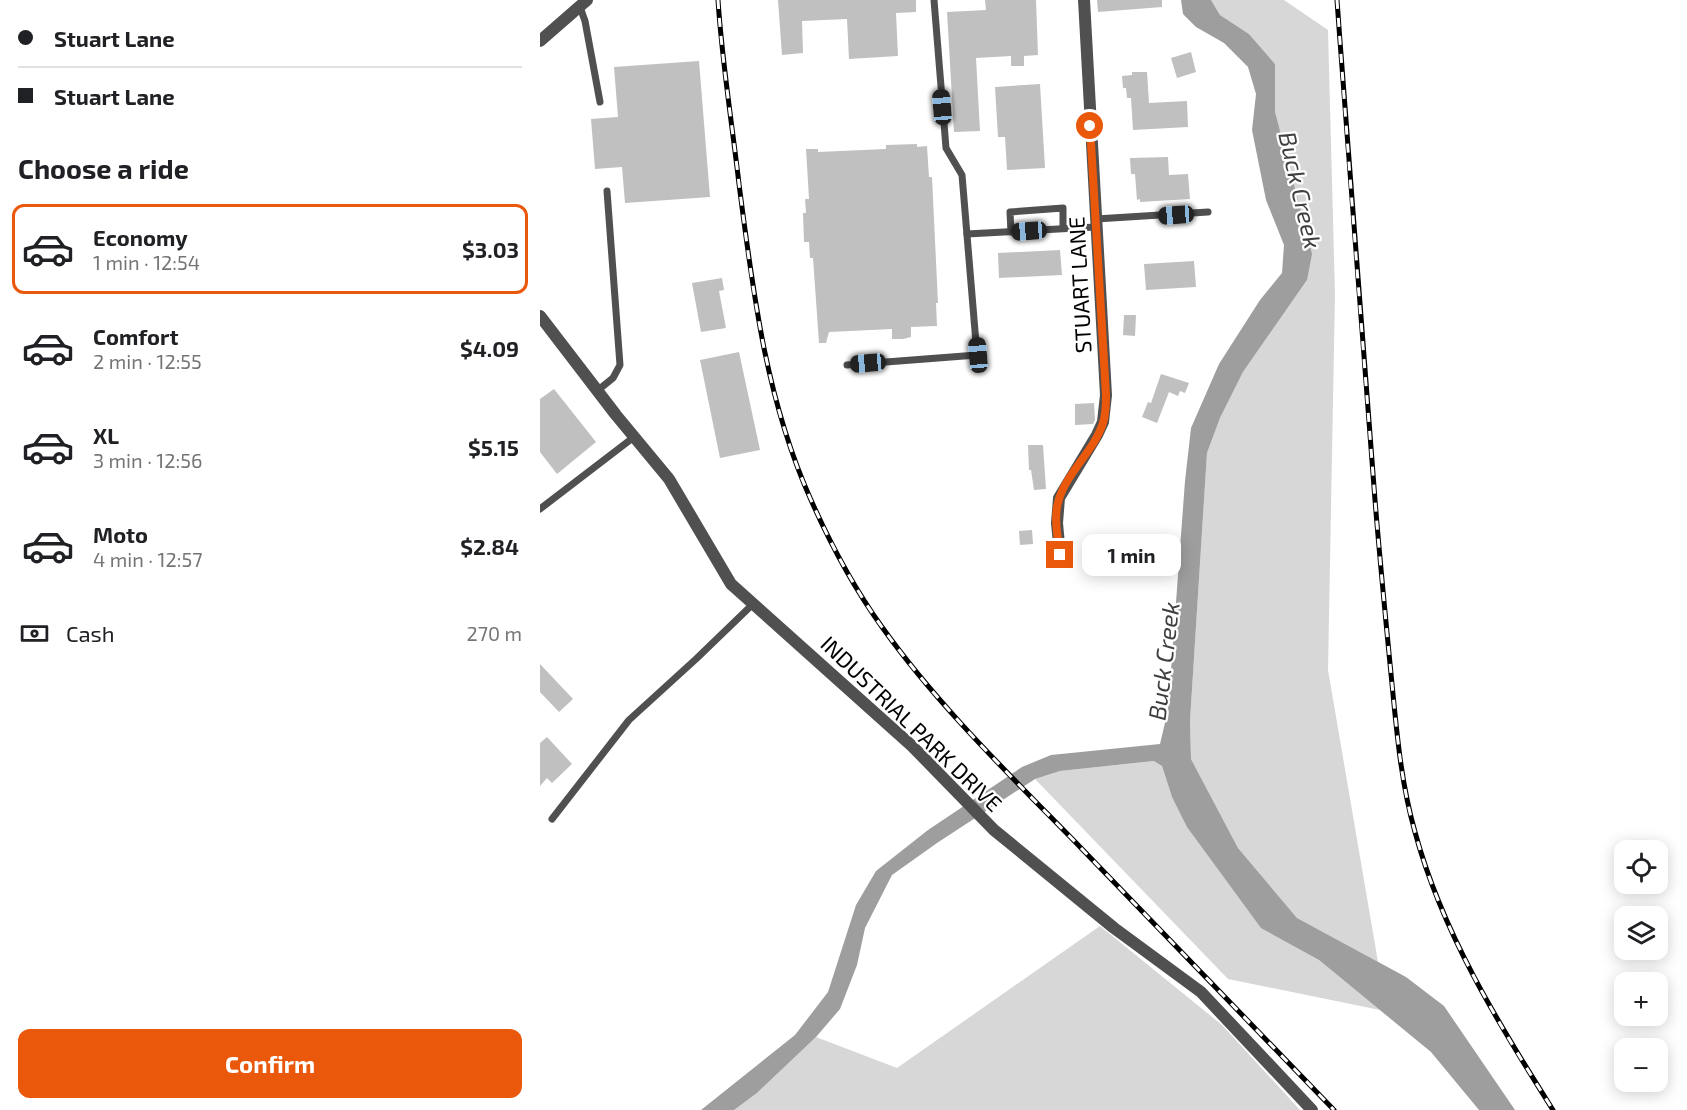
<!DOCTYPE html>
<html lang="en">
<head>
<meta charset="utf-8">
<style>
	:root { --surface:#fff; --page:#f2f2f2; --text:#202124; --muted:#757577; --line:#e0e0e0; --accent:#ea580c }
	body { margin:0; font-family:"Exo 2",sans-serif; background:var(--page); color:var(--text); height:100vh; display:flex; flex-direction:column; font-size:22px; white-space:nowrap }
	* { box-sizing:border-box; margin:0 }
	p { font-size:20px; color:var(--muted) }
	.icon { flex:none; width:33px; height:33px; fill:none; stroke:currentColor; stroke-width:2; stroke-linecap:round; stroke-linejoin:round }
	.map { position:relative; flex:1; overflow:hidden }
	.panel { display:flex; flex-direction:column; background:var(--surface); width:540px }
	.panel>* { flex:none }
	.hud { display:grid; align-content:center; height:132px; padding:0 18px; background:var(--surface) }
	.controls { position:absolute; left:1074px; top:840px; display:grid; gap:12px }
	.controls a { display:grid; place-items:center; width:54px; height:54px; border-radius:12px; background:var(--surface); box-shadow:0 3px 15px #0003; font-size:30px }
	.end { position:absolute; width:27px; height:27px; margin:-14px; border:8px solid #ea580c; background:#fff; box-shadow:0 0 0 3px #fff }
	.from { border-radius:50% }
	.bubble { position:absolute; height:42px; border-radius:12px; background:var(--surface); box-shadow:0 3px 15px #0003; font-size:20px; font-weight:700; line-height:42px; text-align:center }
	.car { position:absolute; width:18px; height:36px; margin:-18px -9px; border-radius:8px; box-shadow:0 0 4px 2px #0007; background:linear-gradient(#222 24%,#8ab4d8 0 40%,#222 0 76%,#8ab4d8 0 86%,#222 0) }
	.hud b { display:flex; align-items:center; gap:21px; height:57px; font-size:22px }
	.hud b+b { border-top:2px solid var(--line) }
	.hud i { width:15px; height:15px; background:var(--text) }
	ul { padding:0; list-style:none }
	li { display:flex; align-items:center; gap:18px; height:90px; margin:0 12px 9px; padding:0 6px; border:3px solid transparent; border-radius:12px }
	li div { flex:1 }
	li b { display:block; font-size:22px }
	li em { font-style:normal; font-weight:700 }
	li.current { border-color:var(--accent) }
	li>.icon { width:54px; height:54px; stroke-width:1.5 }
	h2 { padding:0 18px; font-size:27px; line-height:72px }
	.pay { display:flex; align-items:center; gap:15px; height:66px; padding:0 18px; font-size:22px }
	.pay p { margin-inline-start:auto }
	.primary-button { display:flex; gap:12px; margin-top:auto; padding:12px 18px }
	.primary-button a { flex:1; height:69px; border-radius:12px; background:var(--accent); color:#fff; font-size:24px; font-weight:700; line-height:69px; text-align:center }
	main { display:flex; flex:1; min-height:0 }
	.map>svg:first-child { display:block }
	.green { fill:#d7d7d7 }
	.water { fill:#9e9e9e }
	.building { fill:#c0c0c0 }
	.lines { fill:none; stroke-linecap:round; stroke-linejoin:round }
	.service { stroke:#505050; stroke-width:7 }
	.minor { stroke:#505050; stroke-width:12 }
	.rail-casing { stroke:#000; stroke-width:5 }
	.rail { stroke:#fff; stroke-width:3; stroke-dasharray:9; stroke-linecap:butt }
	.route { stroke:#ea580c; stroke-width:8 }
	.labels { text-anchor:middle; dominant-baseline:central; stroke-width:4.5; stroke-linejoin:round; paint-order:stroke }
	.street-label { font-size:22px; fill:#000; stroke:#fff }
	.water-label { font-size:24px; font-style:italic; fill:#3f3f3f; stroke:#fff }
</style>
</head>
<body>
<main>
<section class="panel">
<div class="hud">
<b><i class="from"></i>Stuart Lane</b>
<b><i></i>Stuart Lane</b>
</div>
<h2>Choose a ride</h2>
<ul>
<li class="current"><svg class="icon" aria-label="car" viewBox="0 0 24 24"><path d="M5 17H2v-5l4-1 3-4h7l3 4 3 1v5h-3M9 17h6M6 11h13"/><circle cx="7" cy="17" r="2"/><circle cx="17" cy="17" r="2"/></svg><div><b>Economy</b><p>1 min · 12:54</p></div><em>$3.03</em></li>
<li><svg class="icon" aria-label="car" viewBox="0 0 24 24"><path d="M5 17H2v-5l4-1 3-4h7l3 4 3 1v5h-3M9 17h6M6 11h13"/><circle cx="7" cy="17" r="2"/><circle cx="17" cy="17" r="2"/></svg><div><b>Comfort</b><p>2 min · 12:55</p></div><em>$4.09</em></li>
<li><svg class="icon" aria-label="car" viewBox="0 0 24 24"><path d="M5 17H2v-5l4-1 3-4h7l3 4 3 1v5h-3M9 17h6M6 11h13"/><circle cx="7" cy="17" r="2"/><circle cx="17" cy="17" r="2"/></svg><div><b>XL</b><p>3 min · 12:56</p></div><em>$5.15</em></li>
<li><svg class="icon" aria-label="car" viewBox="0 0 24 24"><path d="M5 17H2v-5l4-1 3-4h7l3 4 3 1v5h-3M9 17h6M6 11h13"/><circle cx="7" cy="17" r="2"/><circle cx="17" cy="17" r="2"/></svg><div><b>Moto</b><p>4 min · 12:57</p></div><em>$2.84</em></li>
</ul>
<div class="pay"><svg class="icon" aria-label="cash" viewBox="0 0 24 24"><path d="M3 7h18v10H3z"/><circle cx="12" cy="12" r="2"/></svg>Cash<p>270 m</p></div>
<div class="primary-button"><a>Confirm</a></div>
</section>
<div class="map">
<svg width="1147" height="1110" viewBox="0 0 1147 1110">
	<rect width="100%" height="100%" fill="#fff"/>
	<g class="green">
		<polygon points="671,0 744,0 788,30 795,294 788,670 838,962 757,918 698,848 651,759 650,721 667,453 680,418 703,372 767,280 748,164 734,112 735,64 709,34 680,15"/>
		<polygon points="615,761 622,766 632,797 721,927 779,960 840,1010 688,979 495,779 520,771"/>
		<polygon points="560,926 682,1025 760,1110 194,1110 217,1093 276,1037 357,1068"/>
	</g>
	<polygon class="water" points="641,0 671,0 680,15 709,34 735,64 735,112 772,254 767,280 703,372 680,418 667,453 650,721 651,759 698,848 757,918 866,977 904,1006 975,1110 939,1110 891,1052 779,960 721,928 647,827 632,797 622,766 614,761 520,771 495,779 397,843 352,875 325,928 317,965 300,1009 276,1037 217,1093 194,1110 161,1110 255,1035 288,992 316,905 336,871 388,830 482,767 511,755 620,744 628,710 645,481 651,428 679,364 720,300 742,273 744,245 726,200 712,130 716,94 708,67 684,43 656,27 643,14"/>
	<g class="building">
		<polygon points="238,0 376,0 376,12 356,13 358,56 309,59 307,19 262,21 263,53 242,55"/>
		<polygon points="445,0 496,0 498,55 484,56 484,66 471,66 471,56 436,58 440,131 414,132 407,12 446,10"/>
		<polygon points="557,0 622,0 622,7 558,12"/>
		<polygon points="651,52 656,72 637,78 631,58"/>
		<polygon points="159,61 170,197 85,203 82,167 55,169 51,119 78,117 74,67"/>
		<polygon points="592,72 607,72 609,103 647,101 648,127 593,130 591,98 587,98 586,88 583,88 582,76 592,75"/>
		<polygon points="500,84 505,168 467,170 465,137 458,137 455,87"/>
		<polygon points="377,144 377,147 387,146 389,177 392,177 398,303 396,303 397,326 371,327 371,337 363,339 352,339 352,329 289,332 286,343 279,343 273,258 270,258 269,242 264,242 263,213 266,213 265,199 269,199 266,149 278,149 278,152 346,149 346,145"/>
		<polygon points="628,157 629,175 648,174 650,199 600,202 600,199 597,200 595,174 591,174 590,158"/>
		<polygon points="520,250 522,275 459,278 458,253"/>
		<polygon points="654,261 656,287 606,290 604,264"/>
		<polygon points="182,278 184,290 179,291 186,328 161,332 152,283"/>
		<polygon points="584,315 596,315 595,336 583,335"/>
		<polygon points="199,352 220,450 180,458 160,360"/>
		<polygon points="621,374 649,383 645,393 640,391 638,396 629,392 617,423 602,417 608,402 611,403"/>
		<polygon points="14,389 56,442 17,474 0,452 0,399"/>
		<polygon points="554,403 555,420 553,424 535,425 535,404"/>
		<polygon points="488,445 503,445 506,489 494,490 491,470 489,470"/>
		<polygon points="492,530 493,544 480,545 479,531"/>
		<polygon points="0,664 33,699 19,712 0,692"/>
		<polygon points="7,737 32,764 12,783 7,778 0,786 0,743"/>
	</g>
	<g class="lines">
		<g class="service">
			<polyline points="40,7 45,21 60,102"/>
			<polyline points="556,219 668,212"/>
			<polyline points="471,232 470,212 523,208 523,228"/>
			<polyline points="427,234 556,227"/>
			<polyline points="307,365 437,355 422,175 406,148 394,0"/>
			<polyline points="57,391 73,378 80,365 67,191"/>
			<polyline points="0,509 94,437"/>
			<polyline points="12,819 89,720 156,659 213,604"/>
		</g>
		<g class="minor">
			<polyline points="0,41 47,0"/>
			<polyline points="0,316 76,415 129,479 191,584 372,746 454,830 574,928 661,992 772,1110"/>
			<polyline points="520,555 517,523 519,498 557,435 563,422 566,395 544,0"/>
		</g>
		<g class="rail-casing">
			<g id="rail">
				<path d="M178,0C182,62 192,123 199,184C213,292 226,400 271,500C290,543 314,588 342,627C399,707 472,777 541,848C625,935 710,1023 794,1110"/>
				<path d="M797,0C809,167 822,334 835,500C840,562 846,623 852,684C857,734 861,783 875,832C902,932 958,1023 1013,1110"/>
			</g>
		</g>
		<use href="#rail" class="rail"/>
	</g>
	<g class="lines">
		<path class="route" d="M520,555C518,537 513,517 519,499C528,471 554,451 563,423C566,414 566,404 566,395L550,126"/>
	</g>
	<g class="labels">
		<g class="street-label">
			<text transform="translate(539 285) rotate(-93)">STUART LANE</text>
			<text transform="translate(372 723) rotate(44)">INDUSTRIAL PARK DRIVE</text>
		</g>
		<g class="water-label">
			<text transform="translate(761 190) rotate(77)">Buck Creek</text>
			<text transform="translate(623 661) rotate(-83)">Buck Creek</text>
		</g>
	</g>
</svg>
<div class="controls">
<a><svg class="icon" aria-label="locate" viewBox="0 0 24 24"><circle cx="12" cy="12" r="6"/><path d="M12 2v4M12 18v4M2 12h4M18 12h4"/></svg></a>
<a><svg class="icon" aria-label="layers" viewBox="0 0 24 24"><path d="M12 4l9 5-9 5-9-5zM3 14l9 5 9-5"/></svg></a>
<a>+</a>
<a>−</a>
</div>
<i class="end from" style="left:550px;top:126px"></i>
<i class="end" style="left:520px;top:555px"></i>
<div class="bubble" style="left:542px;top:534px;width:99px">1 min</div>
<i class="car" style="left:402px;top:107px;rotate:355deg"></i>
<i class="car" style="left:636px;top:215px;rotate:266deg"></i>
<i class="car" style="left:489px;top:231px;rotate:266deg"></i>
<i class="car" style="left:438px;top:355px;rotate:355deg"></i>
<i class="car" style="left:328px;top:363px;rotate:265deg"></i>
</div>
</main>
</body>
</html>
